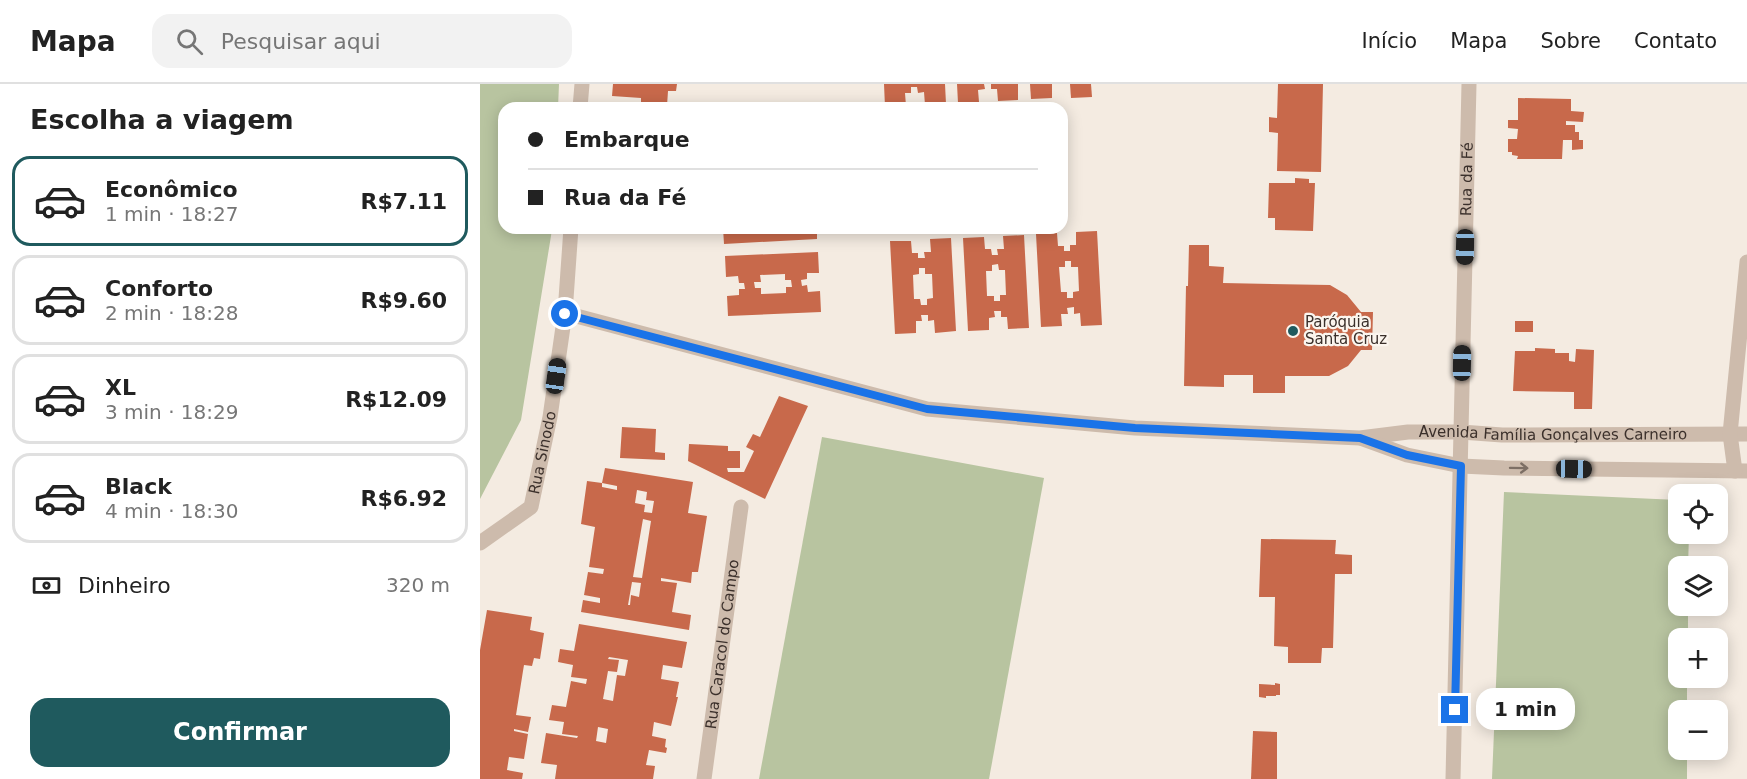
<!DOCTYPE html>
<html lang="pt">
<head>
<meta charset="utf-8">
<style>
	:root { --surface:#fff; --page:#f2f2f2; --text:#222; --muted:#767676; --line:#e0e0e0; --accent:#1f5a5e }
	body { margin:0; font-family:"DejaVu Sans",sans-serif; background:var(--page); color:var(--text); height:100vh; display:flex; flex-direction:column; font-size:22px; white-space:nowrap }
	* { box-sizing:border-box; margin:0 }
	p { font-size:20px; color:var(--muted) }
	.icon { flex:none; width:33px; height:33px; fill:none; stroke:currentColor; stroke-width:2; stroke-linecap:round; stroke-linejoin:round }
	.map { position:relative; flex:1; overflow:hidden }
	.side { display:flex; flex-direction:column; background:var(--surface); width:480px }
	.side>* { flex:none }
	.banner { position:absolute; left:18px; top:18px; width:570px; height:132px; border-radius:18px; box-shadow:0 3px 15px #0003; display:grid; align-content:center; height:132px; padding:0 30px; background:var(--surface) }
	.tools { position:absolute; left:1188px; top:400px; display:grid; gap:12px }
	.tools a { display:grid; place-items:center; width:60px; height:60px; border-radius:12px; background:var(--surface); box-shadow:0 3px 15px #0003; font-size:30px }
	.end { position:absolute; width:27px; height:27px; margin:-14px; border:8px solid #1a73e8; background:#fff; box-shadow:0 0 0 3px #fff }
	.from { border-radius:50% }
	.bubble { position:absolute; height:42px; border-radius:18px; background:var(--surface); box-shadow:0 3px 15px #0003; font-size:20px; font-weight:700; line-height:42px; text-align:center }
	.car { position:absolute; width:18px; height:36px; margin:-18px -9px; border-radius:8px; box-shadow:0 0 4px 2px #0007; background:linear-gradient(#222 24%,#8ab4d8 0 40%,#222 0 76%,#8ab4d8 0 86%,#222 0) }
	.banner b { display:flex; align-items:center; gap:21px; height:57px; font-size:22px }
	.banner b+b { border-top:2px solid var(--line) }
	.banner i { width:15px; height:15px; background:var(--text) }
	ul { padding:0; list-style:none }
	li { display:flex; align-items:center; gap:18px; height:90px; margin:0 12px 9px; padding:0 18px; border:3px solid var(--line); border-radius:18px }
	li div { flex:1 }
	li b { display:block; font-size:22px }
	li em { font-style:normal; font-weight:700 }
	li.active { border-color:var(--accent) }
	li>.icon { width:54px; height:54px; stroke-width:1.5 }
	h2 { padding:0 30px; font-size:27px; line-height:72px }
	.pay { display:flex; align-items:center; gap:15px; height:66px; padding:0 30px; font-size:22px }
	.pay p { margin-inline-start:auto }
	.action { display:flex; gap:12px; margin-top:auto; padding:12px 30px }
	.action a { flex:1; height:69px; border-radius:18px; background:var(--accent); color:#fff; font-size:24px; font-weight:700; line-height:69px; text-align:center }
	header { display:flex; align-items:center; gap:36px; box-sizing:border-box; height:84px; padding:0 30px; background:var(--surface); border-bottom:2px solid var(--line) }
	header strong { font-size:28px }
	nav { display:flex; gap:33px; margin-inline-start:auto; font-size:21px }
	.search { width:420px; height:54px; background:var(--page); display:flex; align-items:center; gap:15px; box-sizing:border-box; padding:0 21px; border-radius:18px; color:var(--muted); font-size:22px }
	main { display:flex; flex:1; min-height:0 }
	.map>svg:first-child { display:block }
	.green { fill:#b8c4a0 }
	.building { fill:#c8694b; fill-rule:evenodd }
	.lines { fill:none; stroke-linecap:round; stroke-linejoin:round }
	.minor { stroke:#cdbbac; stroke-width:15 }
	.oneway { stroke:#7d6f65 }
	.route { stroke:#1a73e8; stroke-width:8 }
	.poi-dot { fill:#1f5a5e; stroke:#fbf5ee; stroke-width:2 }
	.labels { text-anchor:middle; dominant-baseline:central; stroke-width:4.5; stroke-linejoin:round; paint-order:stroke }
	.street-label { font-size:15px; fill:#3b302b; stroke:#fbf5ee }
	.poi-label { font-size:15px; fill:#3b302b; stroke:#fbf5ee; text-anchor:start }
</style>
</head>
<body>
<header>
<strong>Mapa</strong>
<div class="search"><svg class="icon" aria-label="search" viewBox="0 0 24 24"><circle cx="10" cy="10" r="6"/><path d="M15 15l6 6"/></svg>Pesquisar aqui</div>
<nav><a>Início</a><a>Mapa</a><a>Sobre</a><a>Contato</a></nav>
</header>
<main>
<section class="side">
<h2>Escolha a viagem</h2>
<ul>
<li class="active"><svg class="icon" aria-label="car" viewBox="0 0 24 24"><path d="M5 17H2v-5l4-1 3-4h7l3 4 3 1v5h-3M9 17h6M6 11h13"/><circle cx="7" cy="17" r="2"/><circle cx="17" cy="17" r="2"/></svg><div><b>Econômico</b><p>1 min · 18:27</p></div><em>R$7.11</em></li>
<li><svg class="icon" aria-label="car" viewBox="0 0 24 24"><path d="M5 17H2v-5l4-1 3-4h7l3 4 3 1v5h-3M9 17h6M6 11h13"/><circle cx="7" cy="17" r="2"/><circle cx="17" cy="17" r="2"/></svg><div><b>Conforto</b><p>2 min · 18:28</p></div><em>R$9.60</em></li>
<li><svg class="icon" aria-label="car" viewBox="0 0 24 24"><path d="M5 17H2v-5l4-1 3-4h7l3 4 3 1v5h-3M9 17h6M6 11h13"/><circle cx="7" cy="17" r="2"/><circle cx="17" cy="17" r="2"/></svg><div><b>XL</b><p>3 min · 18:29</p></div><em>R$12.09</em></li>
<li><svg class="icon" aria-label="car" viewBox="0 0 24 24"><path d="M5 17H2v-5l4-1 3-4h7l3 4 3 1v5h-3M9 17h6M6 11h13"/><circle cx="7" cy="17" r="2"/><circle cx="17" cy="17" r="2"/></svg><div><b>Black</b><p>4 min · 18:30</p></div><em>R$6.92</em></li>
</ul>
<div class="pay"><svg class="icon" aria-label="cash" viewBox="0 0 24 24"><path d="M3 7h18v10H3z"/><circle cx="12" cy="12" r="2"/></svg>Dinheiro<p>320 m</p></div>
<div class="action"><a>Confirmar</a></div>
</section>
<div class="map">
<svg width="1267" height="695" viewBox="0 0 1267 695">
	<rect width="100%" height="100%" fill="#f4ebe1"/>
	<g class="green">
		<polygon points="0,0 79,0 78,24 24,24 24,144 72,144 71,152 41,336 0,415"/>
		<polygon points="342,353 564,394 509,695 279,695"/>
		<polygon points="1024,408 1198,416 1198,450 1209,450 1208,483 1198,483 1198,522 1208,522 1208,555 1198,555 1198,594 1207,594 1207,627 1198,627 1198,666 1207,666 1207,695 1012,695"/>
	</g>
	<g class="building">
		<polygon points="133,0 197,0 196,7 188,7 187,22 161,20 161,14 132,12"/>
		<polygon points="404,0 465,0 466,20 445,21 444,8 438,9 437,3 431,3 431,9 425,9 426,22 405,23"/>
		<polygon points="477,0 504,0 505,5 498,6 499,18 478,19"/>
		<polygon points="511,0 538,0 538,16 518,17 517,5 511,5"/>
		<polygon points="550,0 572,0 572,14 551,15"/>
		<polygon points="590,0 611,0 612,13 591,14"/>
		<polygon points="798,0 843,0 841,88 797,87 798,49 789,48 789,33 797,34"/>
		<polygon points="1038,14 1091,15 1091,27 1104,28 1103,38 1086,37 1086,41 1095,41 1095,48 1099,48 1099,56 1103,56 1103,65 1092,66 1092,56 1083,56 1082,75 1037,75 1038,72 1032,71 1032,68 1028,68 1028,55 1037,55 1038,45 1028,44 1028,36 1038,36"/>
		<polygon points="815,94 829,95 829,99 835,99 833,147 795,146 795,134 788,134 789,99 815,99"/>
		<polygon points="243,144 337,144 337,155 244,160"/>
		<path d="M617,147L622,241L601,242L600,229L594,230V223L587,224L588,230H581L582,242L561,243L556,150L577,149L578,162H584V167H590V161H596V148ZM585,177H591V183H598L599,207L593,208V214H587V208H581L579,183H585Z"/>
		<path d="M544,151L549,244L528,245L527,233H521V227H514L515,233L509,234V246L488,247L483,154L504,153L505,165H511L512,171H518L517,165H524L523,152ZM518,180L519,186H525L526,211H520V217H514V212H507L506,187H512V181Z"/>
		<path d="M471,154L476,247L455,249L454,236L448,237V231H441L442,237H436V249L415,250L410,157H431L432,169H438V174H445L444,168H451L450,155ZM439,184H445V190H452L453,214L447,215V221H441L440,215H434L433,191L439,190Z"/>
		<polygon points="709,161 729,161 729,182 744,183 743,199 850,201 867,211 881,228 893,228 892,266 881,266 868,282 849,292 805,292 805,309 773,309 773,291 744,291 744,303 704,302 706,202 708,202"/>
		<path d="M338,168L339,189H327V195L321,196L322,202L327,201L328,208L340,207L341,228L248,232L247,212L259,211V205H265L264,199H259L258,192L246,193L245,172ZM305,190V196H311L312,203H306V209L281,210V204H275L274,198H281L280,191Z"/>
		<rect x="1035" y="237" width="18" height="11"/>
		<polygon points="1055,264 1075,265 1075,269 1089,269 1089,277 1095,278 1096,265 1114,266 1112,325 1094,325 1094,308 1033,307 1035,267 1055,267"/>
		<polygon points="299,312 328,322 285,415 208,377 209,360 248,362 248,367 260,367 260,384 247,384 248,388 264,388 274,367 266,363 273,350 280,353"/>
		<polygon points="142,343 176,345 175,368 185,369 185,376 140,374"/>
		<path d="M125,384L213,398L208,429L227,432L218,488H212L211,499L181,494V497L197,499L192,528L211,531L209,546L101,528L103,516L120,519V514L104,511L108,488L123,490L124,485L109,483L115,443L101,440L107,397L122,399V403L137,406V402L122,399ZM157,406L167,408L166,416L174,417L172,429L164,428L165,421L155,419ZM163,435L171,437L162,494L153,493ZM152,498L161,499L159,513L151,511L150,521H148Z"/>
		<polygon points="781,455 856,456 855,470 872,471 872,490 855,490 853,564 842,564 841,579 808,579 808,563 794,562 795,513 779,513"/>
		<polygon points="7,526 52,533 50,546 64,549 60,575 54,574 52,582 44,581 43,587 36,631 51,633 48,648 34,645 34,647 48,650 44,675 29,673 27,686 43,689 42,695 0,695 0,566"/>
		<path d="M99,540L207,558L202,584L183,581L181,595L199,598L196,613H198L191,642L174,638L172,652L186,655L185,663L187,664L186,669L169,666L166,681L175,682L173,695H75L77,681L61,679L66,649L97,654L98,652L82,650L84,638L69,636L72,621L86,623L91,597L106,600L107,595L91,593L93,581L78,578L80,565L94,567ZM129,573L148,576L145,592L137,591L133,617L123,615L128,587L137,588L139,576L128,575ZM118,643L128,645L126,659L116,657Z"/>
		<polygon points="795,599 800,600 800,611 796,611 796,612 786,612 786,614 779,613 779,600 795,601"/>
		<polygon points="773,647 797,648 797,695 771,695"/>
	</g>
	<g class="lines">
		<g class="minor">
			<polyline points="100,24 102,0"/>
			<path id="s1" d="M85,229L447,325L655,344L880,354L928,348H981L1022,351L1267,350"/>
			<polyline points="883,355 927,371 981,382 1024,384 1267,387"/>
			<polyline points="1255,387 1250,350 1267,178"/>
			<path id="s2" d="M0,459L51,423L70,333L85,229L91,144"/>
			<path id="s3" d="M224,695L261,423"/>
			<path id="s4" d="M973,695L989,0"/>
		</g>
	</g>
	<defs><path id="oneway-shaft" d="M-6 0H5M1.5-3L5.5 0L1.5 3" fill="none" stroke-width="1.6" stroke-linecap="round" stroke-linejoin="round" transform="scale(1.5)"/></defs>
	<use class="oneway" href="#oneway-shaft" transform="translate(1039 384) rotate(1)"/>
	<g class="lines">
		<polyline class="route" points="85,230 447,325 655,344 880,354 927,371 981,382 975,626"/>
	</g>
	<circle class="poi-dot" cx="813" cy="247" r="6"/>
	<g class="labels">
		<g class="street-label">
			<text stroke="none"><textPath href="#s4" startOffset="600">Rua da Fé</textPath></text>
			<text stroke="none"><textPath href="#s1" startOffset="1002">Avenida Família Gonçalves Carneiro</textPath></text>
			<text stroke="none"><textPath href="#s2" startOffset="118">Rua Sinodo</textPath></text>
			<text stroke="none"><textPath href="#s3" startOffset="136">Rua Caracol do Campo</textPath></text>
		</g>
		<g class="poi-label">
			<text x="825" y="238">Paróquia<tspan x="825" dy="17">Santa Cruz</tspan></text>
		</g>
	</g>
</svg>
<div class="tools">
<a><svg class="icon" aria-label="locate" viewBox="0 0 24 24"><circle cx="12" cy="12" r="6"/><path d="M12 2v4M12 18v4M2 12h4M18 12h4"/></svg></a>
<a><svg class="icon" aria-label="layers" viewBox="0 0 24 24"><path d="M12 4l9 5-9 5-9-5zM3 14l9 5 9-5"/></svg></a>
<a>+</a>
<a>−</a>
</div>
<i class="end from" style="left:85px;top:230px"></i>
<i class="end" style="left:975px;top:626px"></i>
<div class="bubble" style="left:996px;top:604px;width:99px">1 min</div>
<i class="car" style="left:985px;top:163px;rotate:181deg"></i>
<i class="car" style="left:982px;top:279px;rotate:1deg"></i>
<i class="car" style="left:76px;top:292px;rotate:8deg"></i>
<i class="car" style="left:1094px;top:385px;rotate:91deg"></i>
<div class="banner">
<b><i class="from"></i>Embarque</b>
<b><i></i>Rua da Fé</b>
</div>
</div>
</main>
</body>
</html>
